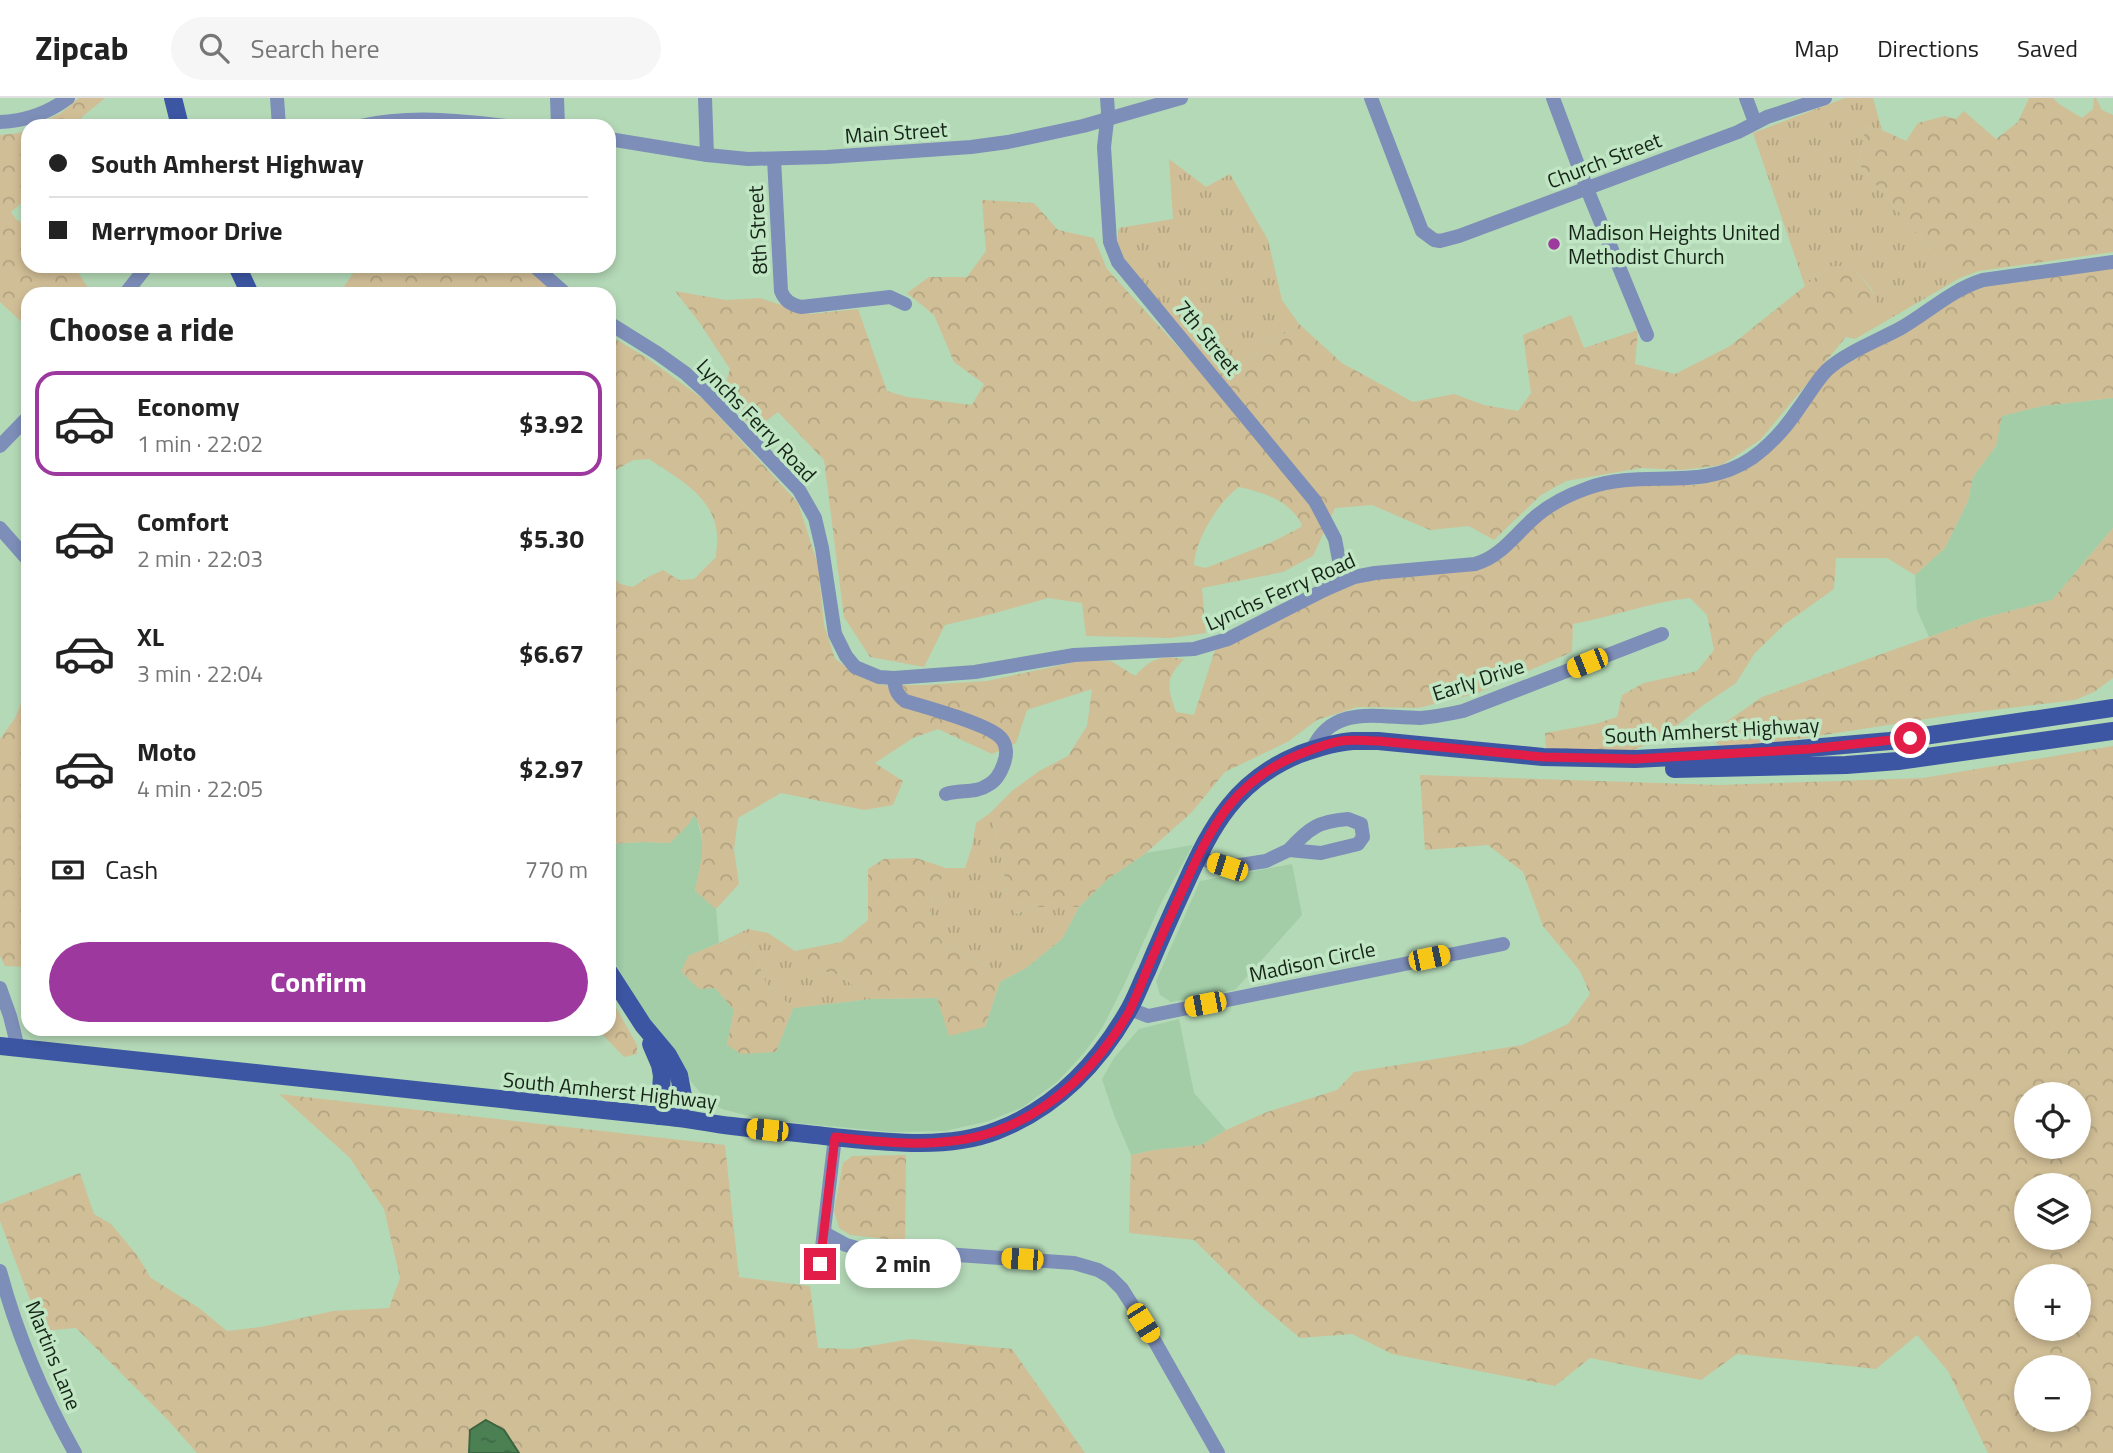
<!DOCTYPE html>
<html lang="en">
<head>
<meta charset="utf-8">
<style>
	:root { --surface:#fff; --page:#f6f6f6; --text:#222; --muted:#767676; --line:#e0e0e0; --accent:#9d399e }
	body { margin:0; font-family:"Titillium Web",sans-serif; background:var(--page); color:var(--text); height:100vh; display:flex; flex-direction:column; font-size:26px; white-space:nowrap }
	* { box-sizing:border-box; margin:0 }
	p { font-size:23px; color:var(--muted) }
	.icon { flex:none; width:38px; height:38px; fill:none; stroke:currentColor; stroke-width:2; stroke-linecap:round; stroke-linejoin:round }
	.map { position:relative; flex:1; overflow:hidden }
	.details { position:absolute; left:21px; top:189px; width:595px; height:749px; display:flex; flex-direction:column; background:var(--surface); border-radius:21px; box-shadow:0 4px 10px #0003 }
	.details>* { flex:none }
	.hud { position:absolute; left:21px; top:21px; width:595px; height:154px; border-radius:21px; box-shadow:0 4px 10px #0003; display:grid; align-content:center; height:154px; padding:0 28px; background:var(--surface) }
	.fabs { position:absolute; left:2014px; top:984px; display:grid; gap:14px }
	.fabs a { display:grid; place-items:center; width:77px; height:77px; border-radius:50%; background:var(--surface); box-shadow:0 4px 10px #0003; font-size:35px }
	.end { position:absolute; width:32px; height:32px; margin:-16px; border:9px solid #e11d48; background:#fff; box-shadow:0 0 0 4px #fff }
	.from { border-radius:50% }
	.bubble { position:absolute; height:49px; border-radius:24px; background:var(--surface); box-shadow:0 4px 10px #0003; font-size:23px; font-weight:700; line-height:49px; text-align:center }
	.car { position:absolute; width:21px; height:42px; margin:-21px -10px; border-radius:9px; box-shadow:0 0 5px 2px #0007; background:linear-gradient(#f5c518 24%,#345 0 40%,#f5c518 0 76%,#345 0 86%,#f5c518 0) }
	.hud b { display:flex; align-items:center; gap:24px; height:66px; font-size:26px }
	.hud b+b { border-top:2px solid var(--line) }
	.hud i { width:18px; height:18px; background:var(--text) }
	ul { padding:0; list-style:none }
	li { display:flex; align-items:center; gap:21px; height:105px; margin:0 14px 10px; padding:0 14px; border:4px solid transparent; border-radius:21px }
	li div { flex:1 }
	li b { display:block; font-size:26px }
	li em { font-style:normal; font-weight:700 }
	li.active { border-color:var(--accent) }
	li>.icon { width:63px; height:63px; stroke-width:1.5 }
	h2 { padding:0 28px; font-size:32px; line-height:84px }
	.pay { display:flex; align-items:center; gap:18px; height:77px; padding:0 28px; font-size:26px }
	.pay p { margin-inline-start:auto }
	.cta { display:flex; gap:14px; margin-top:auto; padding:14px 28px }
	.cta a { flex:1; height:80px; border-radius:42px; background:var(--accent); color:#fff; font-size:28px; font-weight:700; line-height:80px; text-align:center }
	header { display:flex; align-items:center; gap:42px; box-sizing:border-box; height:98px; padding:0 35px; background:var(--surface); border-bottom:2px solid var(--line) }
	header strong { font-size:33px }
	nav { display:flex; gap:38px; margin-inline-start:auto; font-size:24px }
	.search { width:490px; height:63px; background:var(--page); display:flex; align-items:center; gap:18px; box-sizing:border-box; padding:0 24px; border-radius:38px; color:var(--muted); font-size:26px }
	.map>svg:first-child { display:block }
	.built { fill:#a2cda7 }
	.grass { fill:url(#grass-tufts) }
	.forest { fill:url(#forest-crowns); fill-rule:evenodd }
	.water { fill:url(#water-ripples); stroke:#3b6441; stroke-width:2 }
	.lines { fill:none; stroke-linecap:round; stroke-linejoin:round }
	.minor { stroke:#7d8eb9; stroke-width:14 }
	.major { stroke:#3c56a3; stroke-width:18 }
	.route { stroke:#e11d48; stroke-width:9 }
	.poi-dot { fill:#9d399e; stroke:#c1e6c4; stroke-width:2.5 }
	.labels { text-anchor:middle; dominant-baseline:central; stroke-width:7; stroke-linejoin:round; paint-order:stroke }
	.street-label { font-size:21px; fill:#162418; stroke:#c1e6c4 }
	.poi-label { font-size:21px; fill:#162418; stroke:#c1e6c4; text-anchor:start }
</style>
</head>
<body>
<header>
<strong>Zipcab</strong>
<div class="search"><svg class="icon" aria-label="search" viewBox="0 0 24 24"><circle cx="10" cy="10" r="6"/><path d="M15 15l6 6"/></svg>Search here</div>
<nav><a>Map</a><a>Directions</a><a>Saved</a></nav>
</header>
<div class="map">
<svg width="2113" height="1355" viewBox="0 0 2113 1355">
	<defs>
		<pattern id="grass-tufts" width="24" height="20" patternUnits="userSpaceOnUse" patternTransform="scale(1.75)"><rect width="24" height="20" fill="#d0be96"/><path d="M3 7l-1-3M5 7V3M7 7l1-3M15 17l-1-3M17 17v-4M19 17l1-3" fill="none" stroke="#b2a381"/></pattern>
		<pattern id="forest-crowns" width="20" height="18" patternUnits="userSpaceOnUse" patternTransform="scale(1.75)"><rect width="20" height="18" fill="#d0be96"/><path d="M2 6a3 3 0 1 1 6 0M12 15a3 3 0 1 1 6 0" fill="none" stroke="#b2a381"/></pattern>
		<pattern id="water-ripples" width="26" height="14" patternUnits="userSpaceOnUse" patternTransform="scale(1.75)"><rect width="26" height="14" fill="#4b8053"/><path d="M2 4q2-2 4 0t4 0M15 11q2-2 4 0t4 0" fill="none" stroke="#3d6944"/></pattern>
	</defs>
	<rect width="100%" height="100%" fill="#b4d9b7"/>
	<g class="built">
		<polygon points="2113,300 2113,430 2052,502 1979,521 1929,539 1917,512 1915,477 1945,450 1968,403 1973,379 1996,348 2001,318 2042,308"/>
		<polygon points="693,716 697,721 704,750 695,793 716,811 719,845 688,858 734,912 727,947 776,954 793,910 871,901 938,900 985,929 1000,884 1026,870 1062,841 1079,809 1108,781 1146,755 1193,747 1160,807 1125,885 1102,930 1084,955 1057,984 1023,1009 989,1023 945,1033 892,1034 764,1022 722,1011 705,1000 681,972 648,922 609,854 609,746 643,744 670,745"/>
		<polygon points="1292,766 1302,817 1235,892 1171,904 1160,897 1156,883 1200,783"/>
		<polygon points="1179,921 1194,995 1226,1032 1201,1047 1154,1052 1131,1057 1114,1017 1102,981 1114,960 1139,931"/>
	</g>
	<g class="grass">
		<polygon points="1845,0 1873,0 1882,32 1866,28 1858,65 1950,175 1960,180 1855,241 1846,239 1877,207 1871,190 1852,168 1830,168 1805,188 1753,35"/>
		<polygon points="1169,61 1206,89 1230,76 1268,142 1282,202 1299,226 1250,260 1217,277 1116,150 1119,130 1173,121"/>
		<polygon points="990,715 1001,756 1007,795 1017,816 1033,809 1079,809 1062,841 1026,870 1000,884 983,866 943,845 929,825 933,800 946,770 965,770 972,749 976,725"/>
		<polygon points="748,831 768,835 795,853 799,863 812,870 840,877 871,901 793,910 766,886 757,860 743,846 719,845"/>
	</g>
	<g class="forest">
		<polygon points="79,0 105,0 82,19 82,28 33,28 61,15"/>
		<polygon points="2029,0 2053,0 2059,6 2082,20 2093,11 2094,0 2096,0 2102,12 2113,17 2113,154 1979,173 1960,180 1950,175 1858,65 1866,28 1882,32 1906,43 1918,25 1945,18 1956,21 1964,13 1996,41 2018,24"/>
		<polygon points="28,31 28,100 11,114 16,121 28,129 28,168 74,168 92,196 28,196 28,230 0,204 0,37 19,35"/>
		<path d="M982,102L1034,105L1058,132L1094,140L1107,171L1208,282L1250,260L1299,226L1342,265L1413,304L1454,296L1484,307L1518,313L1531,295L1523,237L1571,217L1584,250L1638,232L1635,266L1675,276L1730,248L1830,168H1852L1870,190L1878,207L1846,239L1760,342L1722,367L1682,372L1641,370L1566,383L1541,397L1494,442L1469,428L1430,432L1372,407L1335,410L1313,458L1283,474L1202,490L1206,535L1170,540L1086,538L1082,505L1048,500L992,516L945,527L924,569L870,559L844,519L824,362L778,314L754,332L723,295L730,271L699,224L675,193L726,202L760,200L810,216L858,211L887,293L907,299L972,307L984,286L954,264L934,217L907,195L929,179H967L986,153ZM1239,389C1265,395 1289,402 1302,427L1301,429L1270,445L1216,466L1205,470L1194,467C1195,442 1219,403 1239,389Z"/>
		<polygon points="358,168 525,168 556,196 390,196 388,194 382,196 339,196"/>
		<path d="M2113,170V300L2042,308L2002,318L1996,348L1973,379L1968,403L1945,450L1915,477L1887,460H1836L1834,491L1785,526L1755,555L1736,585L1702,608L1661,640L1629,654H1546L1545,635L1595,626L1617,619L1622,597L1644,585L1697,573L1714,552L1707,517L1690,500C1650,504 1612,519 1573,526L1572,554L1475,596L1418,610L1357,609L1317,622L1289,643L1225,674L1191,715L1146,755L1108,781L1079,809H1033L1016,816L1007,795L1001,756L990,715L1012,693L1039,673L1068,658L1087,628L1092,591L1027,612L1016,645L992,656L938,631L913,640L875,665L903,683L893,707L864,712L781,695L738,720L734,752L739,786L716,811L695,793C700,768 709,740 694,717L688,727L670,745L643,744L609,746V476L620,486L633,489L648,479L663,472L679,482L694,481L716,459C716,452 718,444 717,437C715,399 677,380 649,361L633,362L609,376V237L647,260L703,301L798,405L818,467L824,527L835,561L863,580L882,587H924L987,583L1084,562L1111,563L1135,578C1151,560 1161,557 1184,561C1165,581 1167,588 1176,614L1194,617L1215,552L1345,488L1376,480L1488,468L1502,460L1538,424L1570,403L1589,395L1635,386L1692,387L1707,385L1725,380L1743,373L1832,275L1953,201L1984,187Z"/>
		<polygon points="2113,430 2113,580 2094,594 2075,602 1952,617 1785,643 1726,650 1716,645 1726,624 1762,599 1979,521 2052,502"/>
		<polygon points="28,588 28,869 5,868 0,858 0,641 15,620"/>
		<path d="M2113,648V1355H1988L1948,1273L1917,1237L1876,1271L1737,1256L1701,1282L1590,1260L1555,1288L1392,1256L1352,1236L1300,1240L1258,1205L1194,1142L1129,1135L1131,1057L1154,1052L1201,1047L1226,1032L1267,1014L1337,992L1354,974L1522,947L1568,926L1590,896L1580,873L1543,828L1523,774L1488,747L1425,752L1420,677L1718,687L1923,680ZM2026,996H2079V1048H2026ZM2026,1087H2079V1139H2026ZM2026,1178H2079V1230H2026ZM2026,1269H2079V1321H2026Z"/>
		<polygon points="916,760 946,770 933,800 929,825 943,845 983,866 1000,884 985,929 949,938 937,900 871,901 840,877 811,870 799,863 795,853 841,844 868,822 868,771 884,761"/>
		<polygon points="719,845 743,846 757,860 766,886 793,910 776,954 741,956 727,947 734,912 715,890 699,891 681,874 688,858"/>
		<polygon points="609,897 637,947 637,956 624,959 603,937 594,931 609,931"/>
		<polygon points="279,996 725,1047 739,1179 810,1188 818,1250 852,1251 911,1241 1012,1251 1085,1355 519,1355 504,1332 470,1332 469,1355 197,1355 167,1321 76,1230 42,1233 0,1123 0,1106 80,1075 94,1116 111,1126 137,1157 151,1180 199,1210 227,1233 261,1229 333,1213 389,1210 400,1180 384,1111 350,1060"/>
		<polygon points="906,1057 905,1143 850,1137 839,1130 834,1113 843,1065 852,1058"/>
	</g>
	<polygon class="water" points="486,1322 504,1332 519,1355 469,1355 470,1332"/>
	<g class="lines">
		<g class="minor">
			<polyline points="277,0 279,28"/>
			<polyline points="557,0 558,28"/>
			<polyline points="705,0 707,57"/>
			<polyline points="1107,0 1108,14 1104,49 1110,144 1118,164 1315,403 1335,441 1343,483"/>
			<polyline points="1371,0 1422,133 1434,142 1440,143 1459,138 1738,34 1767,19 1825,0"/>
			<polyline points="1553,0 1587,91 1647,237"/>
			<polyline points="1746,0 1755,24"/>
			<path d="M0,24C25,23 47,16 68,0"/>
			<path d="M360,28C409,17 457,22 506,28"/>
			<polyline points="609,41 707,57 748,61 827,59 971,49 1008,44 1083,28 1181,0"/>
			<path d="M774,61L781,193C785,203 790,206 801,209L890,199L905,206"/>
			<polyline points="534,168 566,196"/>
			<polyline points="125,196 147,168"/>
			<path d="M609,225L657,255L685,275L705,293L799,392L815,420L822,450L835,536L846,558L855,569L879,579L894,580L975,574L1074,557L1194,551L1228,541L1324,492L1354,479L1375,475L1475,466C1500,459 1514,438 1533,421C1548,407 1568,397 1588,390C1644,370 1701,395 1752,360C1770,347 1787,328 1799,310C1809,297 1816,283 1827,272C1845,255 1879,242 1901,230C1929,214 1951,192 1983,182L2113,164"/>
			<polyline points="0,348 28,319"/>
			<polyline points="0,430 28,462"/>
			<path d="M894,580C895,590 896,596 905,603C925,609 989,626 1001,640C1007,647 1007,657 1004,665C1001,674 996,683 988,687C975,696 960,691 946,696"/>
			<path d="M1312,652C1333,605 1379,620 1420,620C1435,619 1449,616 1463,613L1662,536"/>
			<path d="M1348,721L1361,726L1363,739L1358,746L1321,755L1289,752C1309,730 1319,723 1348,721Z"/>
			<polyline points="1197,759 1228,769 1266,763 1289,752"/>
			<polyline points="0,890 10,918 18,950"/>
			<polyline points="1130,911 1148,918 1503,846"/>
			<polyline points="824,1135 846,1147 857,1150 1074,1165 1098,1172 1110,1179 1122,1191 1154,1242 1218,1355"/>
			<polyline points="820,1166 835,1039"/>
			<path d="M0,1173C17,1236 43,1298 75,1355"/>
		</g>
		<g class="major">
			<polyline points="173,0 180,28"/>
			<polyline points="237,168 250,196"/>
			<polyline points="1674,671 1846,667 1898,663 2113,633"/>
			<polyline points="609,874 643,927 668,957 679,977 683,998 679,1020"/>
			<polyline points="651,946 660,967 662,978 659,1018"/>
			<path d="M0,948C223,972 446,996 670,1019C691,1021 711,1026 732,1028C765,1032 799,1035 833,1039C884,1044 947,1052 996,1033C1054,1011 1096,968 1127,915C1135,902 1140,887 1147,873C1159,844 1172,815 1185,787C1212,727 1236,682 1300,656C1317,650 1335,644 1353,643H1378L1543,659L1635,661L1752,655L1890,643L2113,610"/>
		</g>
	</g>
	<g class="lines">
		<path class="route" d="M820,1166L835,1039C886,1045 943,1051 993,1034C1053,1014 1098,967 1129,914C1137,898 1143,881 1150,865C1162,837 1174,810 1187,782C1213,724 1238,681 1300,656C1313,651 1327,645 1341,643C1353,641 1366,643 1378,643L1543,659L1635,661L1809,651L1910,640"/>
	</g>
	<circle class="poi-dot" cx="1554" cy="146" r="7"/>
	<g class="labels">
		<g class="street-label">
			<text transform="translate(896 34) rotate(-4)">Main Street</text>
			<text transform="translate(1604 62) rotate(-21)">Church Street</text>
			<text transform="translate(757 132) rotate(-93)">8th Street</text>
			<text transform="translate(1208 239) rotate(51)">7th Street</text>
			<text transform="translate(757 322) rotate(46)">Lynchs Ferry Road</text>
			<text transform="translate(1280 493) rotate(-24)">Lynchs Ferry Road</text>
			<text transform="translate(1478 581) rotate(-18)">Early Drive</text>
			<text transform="translate(1712 632) rotate(-3)">South Amherst Highway</text>
			<text transform="translate(1312 863) rotate(-12)">Madison Circle</text>
			<text transform="translate(610 992) rotate(6)">South Amherst Highway</text>
			<text transform="translate(54 1257) rotate(68)">Martins Lane</text>
		</g>
		<g class="poi-label">
			<text x="1568" y="134">Madison Heights United<tspan x="1568" dy="24">Methodist Church</tspan></text>
		</g>
	</g>
</svg>
<div class="fabs">
<a><svg class="icon" aria-label="locate" viewBox="0 0 24 24"><circle cx="12" cy="12" r="6"/><path d="M12 2v4M12 18v4M2 12h4M18 12h4"/></svg></a>
<a><svg class="icon" aria-label="layers" viewBox="0 0 24 24"><path d="M12 4l9 5-9 5-9-5zM3 14l9 5 9-5"/></svg></a>
<a>+</a>
<a>−</a>
</div>
<i class="end from" style="left:1910px;top:640px"></i>
<i class="end" style="left:820px;top:1166px"></i>
<div class="bubble" style="left:845px;top:1141px;width:116px">2 min</div>
<i class="car" style="left:1587px;top:565px;rotate:248deg"></i>
<i class="car" style="left:1227px;top:769px;rotate:288deg"></i>
<i class="car" style="left:1429px;top:860px;rotate:78deg"></i>
<i class="car" style="left:1205px;top:906px;rotate:259deg"></i>
<i class="car" style="left:767px;top:1032px;rotate:276deg"></i>
<i class="car" style="left:1022px;top:1161px;rotate:274deg"></i>
<i class="car" style="left:1143px;top:1225px;rotate:148deg"></i>
<div class="hud">
<b><i class="from"></i>South Amherst Highway</b>
<b><i></i>Merrymoor Drive</b>
</div>
<section class="details">
<h2>Choose a ride</h2>
<ul>
<li class="active"><svg class="icon" aria-label="car" viewBox="0 0 24 24"><path d="M5 17H2v-5l4-1 3-4h7l3 4 3 1v5h-3M9 17h6M6 11h13"/><circle cx="7" cy="17" r="2"/><circle cx="17" cy="17" r="2"/></svg><div><b>Economy</b><p>1 min · 22:02</p></div><em>$3.92</em></li>
<li><svg class="icon" aria-label="car" viewBox="0 0 24 24"><path d="M5 17H2v-5l4-1 3-4h7l3 4 3 1v5h-3M9 17h6M6 11h13"/><circle cx="7" cy="17" r="2"/><circle cx="17" cy="17" r="2"/></svg><div><b>Comfort</b><p>2 min · 22:03</p></div><em>$5.30</em></li>
<li><svg class="icon" aria-label="car" viewBox="0 0 24 24"><path d="M5 17H2v-5l4-1 3-4h7l3 4 3 1v5h-3M9 17h6M6 11h13"/><circle cx="7" cy="17" r="2"/><circle cx="17" cy="17" r="2"/></svg><div><b>XL</b><p>3 min · 22:04</p></div><em>$6.67</em></li>
<li><svg class="icon" aria-label="car" viewBox="0 0 24 24"><path d="M5 17H2v-5l4-1 3-4h7l3 4 3 1v5h-3M9 17h6M6 11h13"/><circle cx="7" cy="17" r="2"/><circle cx="17" cy="17" r="2"/></svg><div><b>Moto</b><p>4 min · 22:05</p></div><em>$2.97</em></li>
</ul>
<div class="pay"><svg class="icon" aria-label="cash" viewBox="0 0 24 24"><path d="M3 7h18v10H3z"/><circle cx="12" cy="12" r="2"/></svg>Cash<p>770 m</p></div>
<div class="cta"><a>Confirm</a></div>
</section>
</div>
</body>
</html>
